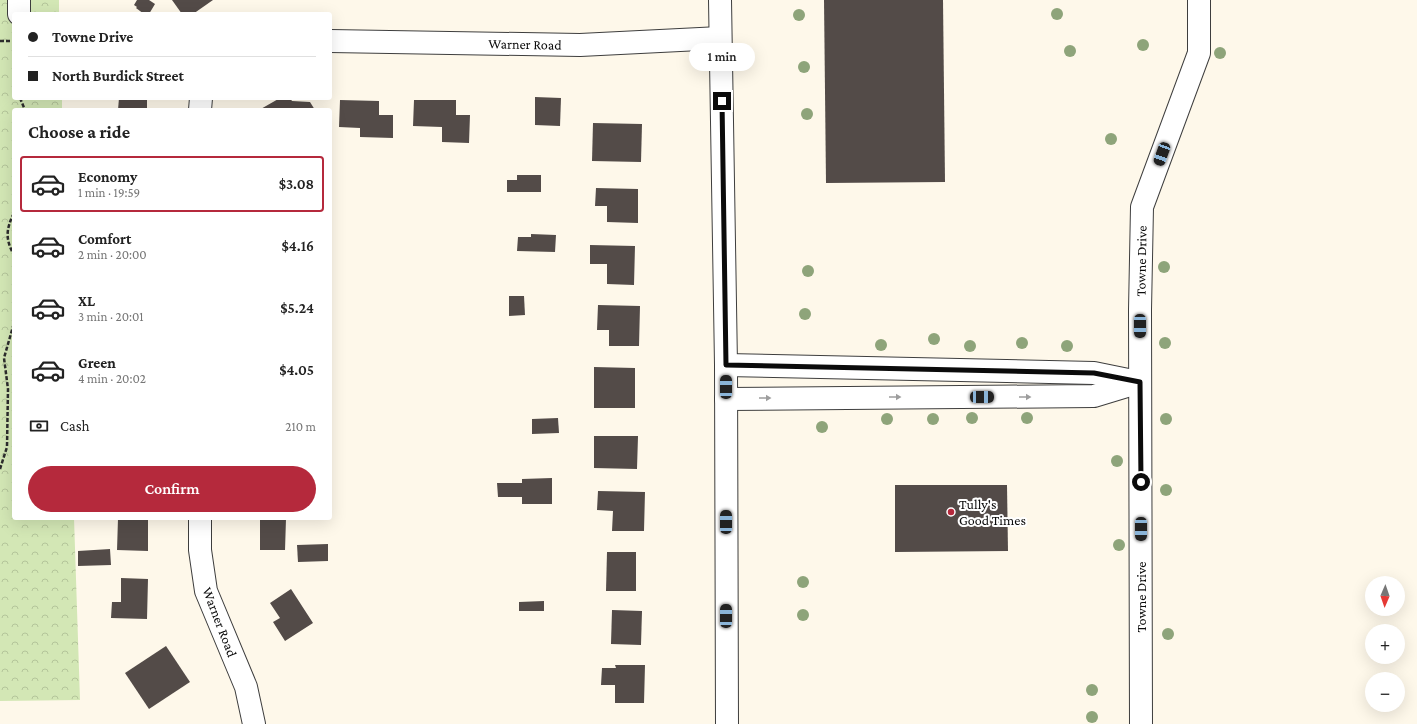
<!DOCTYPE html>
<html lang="en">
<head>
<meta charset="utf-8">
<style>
	:root { --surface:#fff; --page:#f2f2f2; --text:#222; --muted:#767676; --line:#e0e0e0; --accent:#b5293c }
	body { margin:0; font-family:"Crimson Pro",serif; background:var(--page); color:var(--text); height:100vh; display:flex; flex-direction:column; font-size:15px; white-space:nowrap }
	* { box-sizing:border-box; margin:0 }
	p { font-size:13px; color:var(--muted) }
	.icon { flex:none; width:22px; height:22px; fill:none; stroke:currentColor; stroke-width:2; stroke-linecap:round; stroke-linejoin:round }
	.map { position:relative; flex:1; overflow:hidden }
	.panel { position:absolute; left:12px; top:108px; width:320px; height:412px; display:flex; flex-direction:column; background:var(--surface); border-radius:4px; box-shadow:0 4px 16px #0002 }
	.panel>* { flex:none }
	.banner { position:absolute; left:12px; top:12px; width:320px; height:88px; border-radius:4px; box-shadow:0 4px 16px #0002; display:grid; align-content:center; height:88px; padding:0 16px; background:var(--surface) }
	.needle { width:26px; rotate:182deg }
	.fabs { position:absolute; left:1365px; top:576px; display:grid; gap:8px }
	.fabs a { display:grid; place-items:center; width:40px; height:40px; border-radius:50%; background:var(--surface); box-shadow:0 4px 16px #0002; font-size:20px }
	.end { position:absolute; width:18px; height:18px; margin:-9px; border:5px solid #0b0b0b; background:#fff; box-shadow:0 0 0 2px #fff }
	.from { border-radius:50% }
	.bubble { position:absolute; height:28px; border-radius:14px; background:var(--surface); box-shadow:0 4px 16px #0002; font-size:13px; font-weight:600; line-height:28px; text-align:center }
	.car { position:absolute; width:12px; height:24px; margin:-12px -6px; border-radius:5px; box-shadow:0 0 3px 1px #0007; background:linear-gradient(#222 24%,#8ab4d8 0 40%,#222 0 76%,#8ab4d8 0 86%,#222 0) }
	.banner b { display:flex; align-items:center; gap:14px; height:38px; font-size:15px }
	.banner b+b { border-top:1px solid var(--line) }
	.banner i { width:10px; height:10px; background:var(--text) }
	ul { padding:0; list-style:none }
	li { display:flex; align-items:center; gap:12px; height:56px; margin:0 8px 6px; padding:0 8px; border:2px solid transparent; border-radius:4px }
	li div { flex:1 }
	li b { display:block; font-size:15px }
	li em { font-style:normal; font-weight:600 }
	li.on { border-color:var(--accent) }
	li>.icon { width:36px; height:36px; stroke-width:1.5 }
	h2 { padding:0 16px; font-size:18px; line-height:48px }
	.pay { display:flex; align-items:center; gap:10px; height:44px; padding:0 16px; font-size:15px }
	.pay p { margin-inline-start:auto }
	.action { display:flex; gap:8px; margin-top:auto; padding:8px 16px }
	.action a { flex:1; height:46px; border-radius:24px; background:var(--accent); color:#fff; font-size:16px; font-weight:600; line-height:46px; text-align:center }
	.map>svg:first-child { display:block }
	.park { fill:url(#park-crowns) }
	.building { fill:#534b48 }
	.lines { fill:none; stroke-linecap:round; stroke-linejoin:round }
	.minor-casing { stroke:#3e3e3e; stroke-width:24 }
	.path { stroke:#2d2d2d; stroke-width:2.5; stroke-dasharray:4 2; stroke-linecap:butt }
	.minor { stroke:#fff; stroke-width:22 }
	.tree { fill:#8ea47a }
	.oneway { fill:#9d9d9d }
	.route { stroke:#0b0b0b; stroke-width:5 }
	.poi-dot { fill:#b5293c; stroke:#fff; stroke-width:1.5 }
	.labels { text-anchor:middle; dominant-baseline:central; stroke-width:4; stroke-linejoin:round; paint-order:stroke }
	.street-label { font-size:14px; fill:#0b0b0b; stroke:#fff }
	.poi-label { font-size:14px; fill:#0b0b0b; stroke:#fff; text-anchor:start }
</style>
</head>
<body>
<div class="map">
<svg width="1417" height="724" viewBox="0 0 1417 724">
	<defs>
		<pattern id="park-crowns" width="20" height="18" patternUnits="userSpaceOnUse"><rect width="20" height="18" fill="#d3e7b5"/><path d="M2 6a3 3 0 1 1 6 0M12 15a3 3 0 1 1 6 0" fill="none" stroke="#b4c59a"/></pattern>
	</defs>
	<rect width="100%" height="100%" fill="#fef8ea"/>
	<polygon class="park" points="0,0 59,0 59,14 14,14 14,98 62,98 62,110 14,110 14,518 74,518 80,700 0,701"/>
	<g class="building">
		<polygon points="137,0 149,0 155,4 149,14 144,14 136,8 137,7 134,5"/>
		<polygon points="172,0 213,0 193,14 182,14"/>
		<polygon points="824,0 943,0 945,182 826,183"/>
		<polygon points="535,97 561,98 560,126 535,125"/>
		<polygon points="119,98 147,98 147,110 118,110"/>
		<polygon points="280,98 290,98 292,101 310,102 315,110 259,110"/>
		<polygon points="340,100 379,101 379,115 393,115 393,138 360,137 360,128 339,127"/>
		<polygon points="414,100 456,100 456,115 470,115 469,143 442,142 442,127 413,126"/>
		<polygon points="593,123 642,124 641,162 592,161"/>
		<polygon points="517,175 541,175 541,192 507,192 507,180 517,180"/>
		<polygon points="596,188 638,189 638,223 607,222 607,206 595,206"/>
		<polygon points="531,234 556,235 555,252 517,251 518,237 531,237"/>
		<polygon points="590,245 635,246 634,285 607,284 607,264 590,264"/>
		<polygon points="509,296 524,296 525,315 509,316"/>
		<polygon points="598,305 640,306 639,346 609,346 609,330 597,330"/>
		<polygon points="594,367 635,368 635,408 594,408"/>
		<polygon points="558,418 559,433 532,434 532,419"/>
		<polygon points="594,436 638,436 637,469 594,468"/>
		<polygon points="552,478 552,504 522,504 522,497 498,497 497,483 522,483 522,479"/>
		<polygon points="895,485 1007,485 1008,551 895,552"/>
		<polygon points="598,491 645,492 644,531 612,531 613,511 597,510"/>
		<polygon points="118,518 148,518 148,551 117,550"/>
		<polygon points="260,518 286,518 285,550 260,550"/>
		<polygon points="328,544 328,561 298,562 297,545"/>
		<polygon points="110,549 111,565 78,566 78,551"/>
		<polygon points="607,552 636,552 636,591 606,591"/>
		<polygon points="121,578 148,579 147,619 111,618 112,602 121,602"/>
		<polygon points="291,589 313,623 285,641 273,622 280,618 270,603"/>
		<polygon points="544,601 544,611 519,611 519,602"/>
		<polygon points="612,610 642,611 641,645 611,644"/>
		<polygon points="166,646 190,682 149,709 125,673"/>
		<polygon points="615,665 645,665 644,703 615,703 615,685 601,685 602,668 616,668"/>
	</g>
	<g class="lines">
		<g class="minor-casing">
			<g id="minor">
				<polyline points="19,0 19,14"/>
				<polyline points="720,0 726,365 727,724"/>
				<polyline points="330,41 580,45 720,38"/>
				<polyline points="200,110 201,98"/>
				<polyline points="726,365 1094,373 1138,382"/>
				<polyline points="726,399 1094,396 1140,382"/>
				<polyline points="200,518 200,550 206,591 246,687 254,724"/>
				<polyline points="1141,724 1140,310 1142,207 1199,53 1199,0"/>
			</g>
		</g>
		<g class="path">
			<polyline points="0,41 14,41"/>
			<polyline points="20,98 25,110"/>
			<path d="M14,213C6,229 5,239 14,255"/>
			<polyline points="0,469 7,447 8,389 4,358 14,323"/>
		</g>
		<use href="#minor" class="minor"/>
	</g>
	<g class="tree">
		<circle cx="1057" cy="14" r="6"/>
		<circle cx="799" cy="15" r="6"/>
		<circle cx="1143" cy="45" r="6"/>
		<circle cx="1070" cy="51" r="6"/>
		<circle cx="1220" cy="53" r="6"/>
		<circle cx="804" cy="67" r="6"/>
		<circle cx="807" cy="114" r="6"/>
		<circle cx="1111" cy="139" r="6"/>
		<circle cx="1164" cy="267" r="6"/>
		<circle cx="808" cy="271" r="6"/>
		<circle cx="805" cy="314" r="6"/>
		<circle cx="934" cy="339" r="6"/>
		<circle cx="1022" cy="343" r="6"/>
		<circle cx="1165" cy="343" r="6"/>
		<circle cx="881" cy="345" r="6"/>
		<circle cx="970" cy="346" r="6"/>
		<circle cx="1067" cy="346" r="6"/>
		<circle cx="972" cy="418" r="6"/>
		<circle cx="1027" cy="418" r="6"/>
		<circle cx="887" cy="419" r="6"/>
		<circle cx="933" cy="419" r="6"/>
		<circle cx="1166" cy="419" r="6"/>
		<circle cx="822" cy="427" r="6"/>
		<circle cx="1117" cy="461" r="6"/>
		<circle cx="1166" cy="490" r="6"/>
		<circle cx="1119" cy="545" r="6"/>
		<circle cx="803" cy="582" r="6"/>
		<circle cx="803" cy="615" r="6"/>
		<circle cx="1168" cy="634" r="6"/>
		<circle cx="1092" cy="690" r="6"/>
		<circle cx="1092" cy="717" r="6"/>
	</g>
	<defs><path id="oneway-solid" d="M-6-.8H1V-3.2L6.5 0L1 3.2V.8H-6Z"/></defs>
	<g class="oneway">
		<use href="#oneway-solid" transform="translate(895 397)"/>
		<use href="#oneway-solid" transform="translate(1025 397)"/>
		<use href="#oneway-solid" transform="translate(765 398)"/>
	</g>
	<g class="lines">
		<polyline class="route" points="722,101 726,365 1094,373 1140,382 1141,482"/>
	</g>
	<circle class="poi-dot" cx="951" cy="512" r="4"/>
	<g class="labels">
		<g class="street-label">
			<text transform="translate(525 44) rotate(1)">Warner Road</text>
			<text transform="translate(1141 261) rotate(-89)">Towne Drive</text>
			<text transform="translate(1141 597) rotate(-90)">Towne Drive</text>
			<text transform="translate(220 622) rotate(69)">Warner Road</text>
		</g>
		<g class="poi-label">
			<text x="959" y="504">Tully's<tspan x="959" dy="16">Good Times</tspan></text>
		</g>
	</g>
</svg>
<div class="fabs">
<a><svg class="needle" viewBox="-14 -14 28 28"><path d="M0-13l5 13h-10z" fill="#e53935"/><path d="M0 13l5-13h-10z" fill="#767676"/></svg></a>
<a>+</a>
<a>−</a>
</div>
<i class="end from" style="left:1141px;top:482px"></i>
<i class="end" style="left:722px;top:101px"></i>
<div class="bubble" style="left:689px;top:43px;width:66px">1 min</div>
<i class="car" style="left:1162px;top:154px;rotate:200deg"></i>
<i class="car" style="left:1140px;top:326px;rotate:180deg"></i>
<i class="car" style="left:726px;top:387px;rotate:0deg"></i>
<i class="car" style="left:982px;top:397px;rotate:90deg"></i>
<i class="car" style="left:726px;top:522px;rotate:0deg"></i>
<i class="car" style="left:1141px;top:529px;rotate:180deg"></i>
<i class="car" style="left:726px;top:616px;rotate:0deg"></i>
<div class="banner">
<b><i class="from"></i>Towne Drive</b>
<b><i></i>North Burdick Street</b>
</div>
<section class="panel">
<h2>Choose a ride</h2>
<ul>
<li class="on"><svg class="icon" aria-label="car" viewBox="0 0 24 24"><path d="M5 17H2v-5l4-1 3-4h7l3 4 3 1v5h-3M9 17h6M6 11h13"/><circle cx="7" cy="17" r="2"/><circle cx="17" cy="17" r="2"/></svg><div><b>Economy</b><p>1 min · 19:59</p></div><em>$3.08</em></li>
<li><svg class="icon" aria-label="car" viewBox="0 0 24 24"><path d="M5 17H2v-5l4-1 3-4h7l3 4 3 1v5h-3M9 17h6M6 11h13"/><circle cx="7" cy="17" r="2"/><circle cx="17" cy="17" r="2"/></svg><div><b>Comfort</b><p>2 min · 20:00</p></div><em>$4.16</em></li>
<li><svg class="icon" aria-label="car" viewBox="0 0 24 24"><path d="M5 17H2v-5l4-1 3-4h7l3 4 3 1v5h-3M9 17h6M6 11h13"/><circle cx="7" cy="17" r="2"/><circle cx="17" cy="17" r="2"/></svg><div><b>XL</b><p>3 min · 20:01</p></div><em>$5.24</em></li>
<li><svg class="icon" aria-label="car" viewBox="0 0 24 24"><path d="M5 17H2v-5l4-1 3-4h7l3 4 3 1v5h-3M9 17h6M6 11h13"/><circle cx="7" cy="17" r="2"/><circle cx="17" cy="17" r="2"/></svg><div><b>Green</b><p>4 min · 20:02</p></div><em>$4.05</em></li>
</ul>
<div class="pay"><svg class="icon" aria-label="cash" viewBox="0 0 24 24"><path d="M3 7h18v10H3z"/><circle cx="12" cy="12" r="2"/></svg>Cash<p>210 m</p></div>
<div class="action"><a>Confirm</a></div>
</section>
</div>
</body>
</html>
